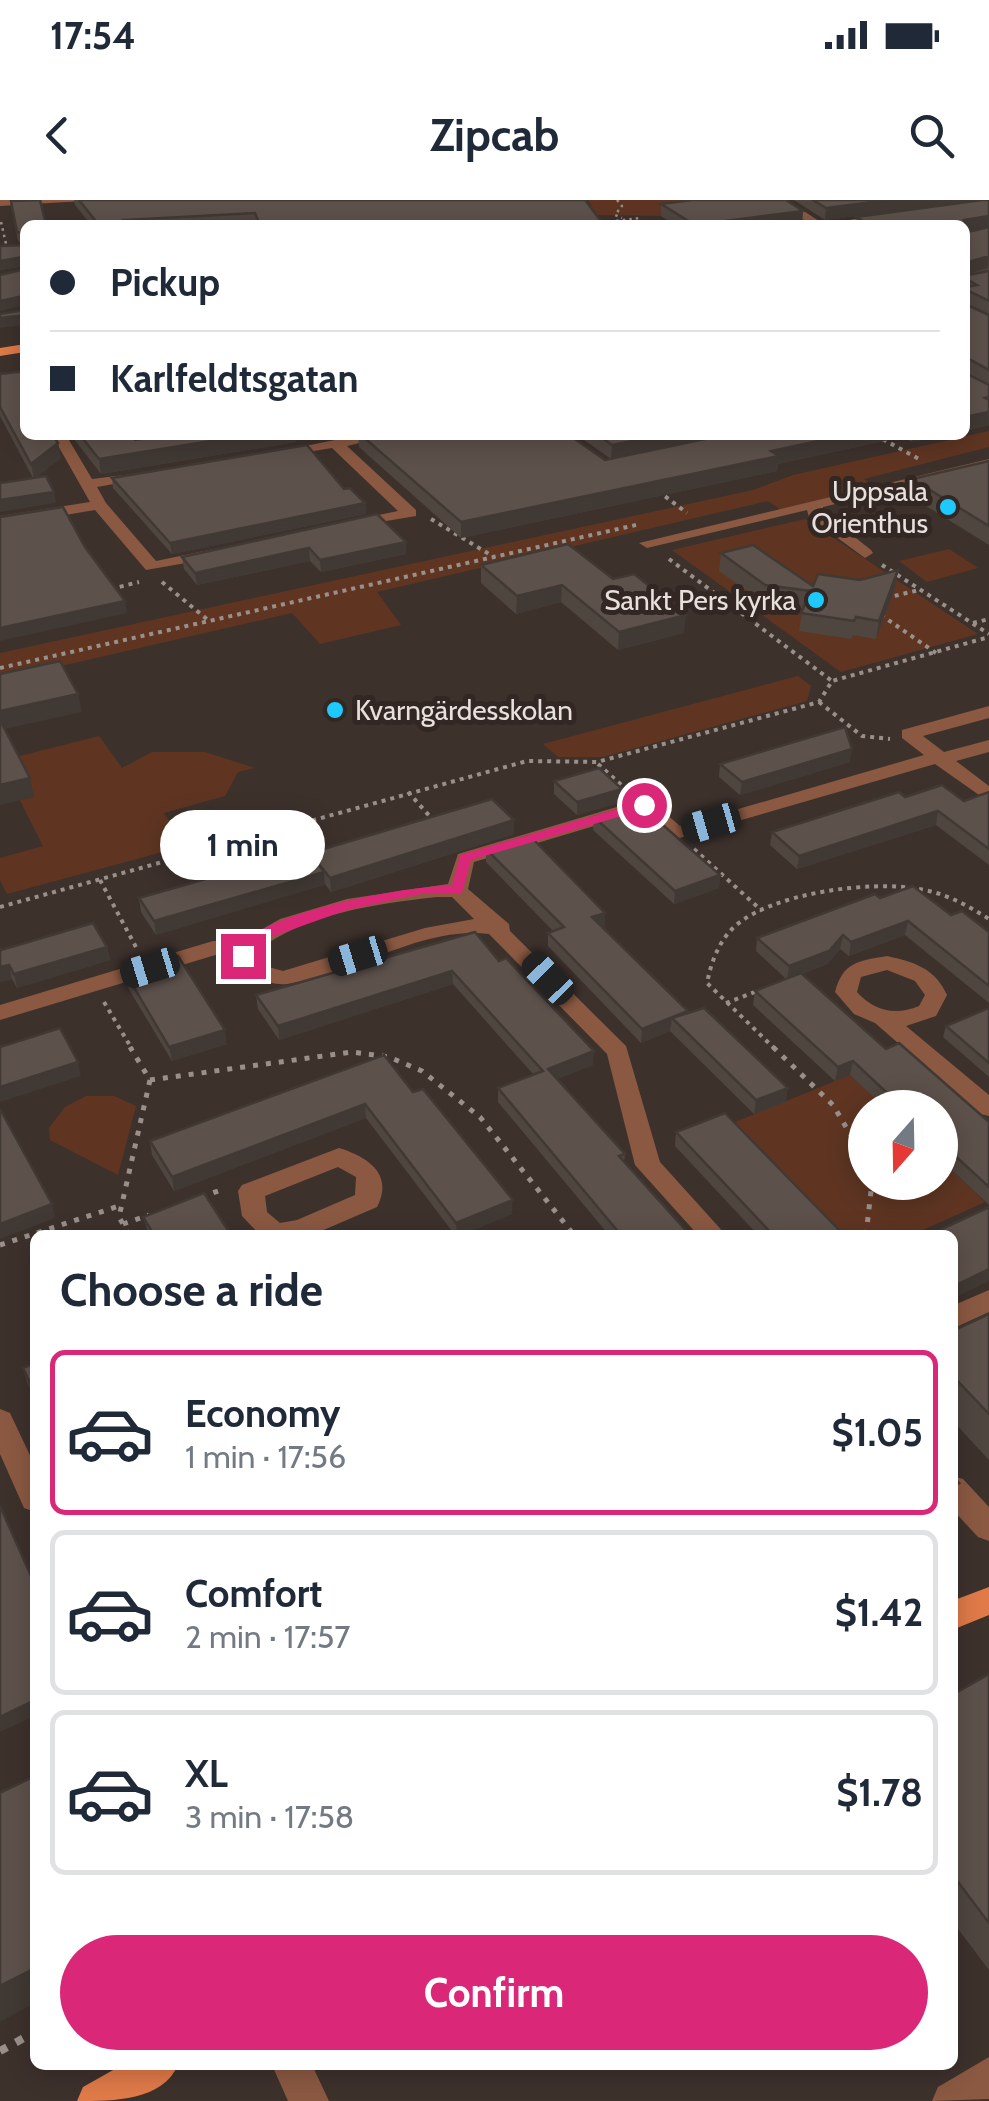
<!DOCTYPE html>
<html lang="en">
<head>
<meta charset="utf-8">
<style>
	:root { --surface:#fff; --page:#f2f2f3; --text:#1f2937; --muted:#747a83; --line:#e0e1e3; --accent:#db2777 }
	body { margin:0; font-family:Cabin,sans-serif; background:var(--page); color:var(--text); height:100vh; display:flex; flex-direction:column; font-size:38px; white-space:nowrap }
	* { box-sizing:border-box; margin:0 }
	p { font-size:32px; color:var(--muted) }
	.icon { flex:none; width:55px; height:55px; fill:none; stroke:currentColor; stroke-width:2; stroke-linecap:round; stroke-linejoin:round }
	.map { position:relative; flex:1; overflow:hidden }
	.panel { position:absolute; left:30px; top:1030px; width:928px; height:840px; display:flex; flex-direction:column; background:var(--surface); border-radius:15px; box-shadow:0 5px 25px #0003 }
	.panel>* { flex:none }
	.top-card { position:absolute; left:20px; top:20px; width:950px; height:220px; border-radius:15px; box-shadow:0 5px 25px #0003; display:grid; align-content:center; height:220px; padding:0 30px; background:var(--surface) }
	.needle { width:65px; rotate:200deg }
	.controls { position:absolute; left:848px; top:890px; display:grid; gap:20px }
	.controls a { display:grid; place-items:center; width:110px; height:110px; border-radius:50%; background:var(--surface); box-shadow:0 5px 25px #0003; font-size:50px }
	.end { position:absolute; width:45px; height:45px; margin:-22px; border:12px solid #db2777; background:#fff; box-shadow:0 0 0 5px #fff }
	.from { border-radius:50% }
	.bubble { position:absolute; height:70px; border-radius:35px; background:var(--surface); box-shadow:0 5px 25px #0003; font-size:32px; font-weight:700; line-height:70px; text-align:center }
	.car { position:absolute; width:30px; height:60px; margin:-30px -15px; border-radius:12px; box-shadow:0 0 8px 2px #0007; background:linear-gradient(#222 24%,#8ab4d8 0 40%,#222 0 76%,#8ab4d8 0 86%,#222 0) }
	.top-card b { display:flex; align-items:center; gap:35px; height:95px; font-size:38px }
	.top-card b+b { border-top:2px solid var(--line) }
	.top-card i { width:25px; height:25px; background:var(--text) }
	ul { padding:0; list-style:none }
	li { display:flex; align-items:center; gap:30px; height:165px; margin:0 20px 15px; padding:0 10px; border:5px solid var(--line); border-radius:15px }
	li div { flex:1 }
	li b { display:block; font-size:38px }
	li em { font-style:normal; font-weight:700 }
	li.current { border-color:var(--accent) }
	li>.icon { width:90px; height:90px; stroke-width:1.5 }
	h2 { padding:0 30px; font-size:45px; line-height:120px }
	.primary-button { display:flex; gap:20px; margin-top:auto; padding:20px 30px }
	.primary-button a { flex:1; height:115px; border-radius:60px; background:var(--accent); color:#fff; font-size:40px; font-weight:700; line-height:115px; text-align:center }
	.status { display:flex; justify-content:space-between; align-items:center; height:70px; padding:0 50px; background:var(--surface); direction:ltr }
	.status svg { height:28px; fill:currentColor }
	header { display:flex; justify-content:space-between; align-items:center; height:130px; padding:0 30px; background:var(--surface); font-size:45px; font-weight:700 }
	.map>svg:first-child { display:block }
	.green { fill:#5f3522 }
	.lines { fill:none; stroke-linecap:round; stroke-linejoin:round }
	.path-far3 { stroke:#99908b; stroke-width:2.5; stroke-dasharray:2.5 4; stroke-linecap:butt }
	.path-far2 { stroke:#99908b; stroke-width:4; stroke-dasharray:4 5; stroke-linecap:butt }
	.path-far1 { stroke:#99908b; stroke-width:5; stroke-dasharray:5 8; stroke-linecap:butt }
	.path { stroke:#99908b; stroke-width:8; stroke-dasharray:8 10; stroke-linecap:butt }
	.minor { fill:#8b5942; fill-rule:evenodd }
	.major { fill:#e07a49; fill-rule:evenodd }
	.wall { fill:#504640 }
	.shaded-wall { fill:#413934 }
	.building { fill:#5d514b; stroke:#413934; stroke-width:2.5 }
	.route { fill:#db2777 }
	.poi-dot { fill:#1ec9fd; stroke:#322722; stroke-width:4 }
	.labels { text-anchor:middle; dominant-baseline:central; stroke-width:10; stroke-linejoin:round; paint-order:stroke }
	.far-poi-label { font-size:28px; fill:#e7e0dc; stroke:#322722; text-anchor:end }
</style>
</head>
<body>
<div class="status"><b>17:54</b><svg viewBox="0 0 49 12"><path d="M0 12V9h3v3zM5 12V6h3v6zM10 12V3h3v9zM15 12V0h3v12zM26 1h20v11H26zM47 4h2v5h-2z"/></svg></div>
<header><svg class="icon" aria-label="back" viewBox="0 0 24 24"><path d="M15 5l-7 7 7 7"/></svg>Zipcab<svg class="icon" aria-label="search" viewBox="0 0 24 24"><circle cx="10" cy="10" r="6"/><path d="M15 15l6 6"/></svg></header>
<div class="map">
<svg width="989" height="1901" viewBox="0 0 989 1901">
	<rect width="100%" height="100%" fill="#3d312c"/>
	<g class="green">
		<polygon points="588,0 705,0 661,16 597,15"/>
		<polygon points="989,231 989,247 864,279 879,290 784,312 768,301 377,392 401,425 320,444 292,413 0,480 0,453 753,290 793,275"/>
		<polygon points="805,319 978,434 841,472 672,350"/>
		<polygon points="949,349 978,368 927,382 899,361"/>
		<polygon points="798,476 811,486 807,501 603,557 558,557 543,544"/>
		<polygon points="99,536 122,568 152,552 205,552 255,568 238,572 225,596 164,613 185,646 7,694 0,680 0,658 43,646 0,561"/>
		<polygon points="850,875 885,907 865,908 865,982 940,982 940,959 985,1002 912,1035 827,1035 723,927"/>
		<polygon points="86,896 114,896 136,906 118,975 50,940 49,928 65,907"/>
	</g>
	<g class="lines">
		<g class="path-far3">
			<polyline points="617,0 622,6 615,15 622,18"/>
			<polyline points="1,22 7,48"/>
			<polyline points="597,23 640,18"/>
		</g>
		<g class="path-far2">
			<polyline points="875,235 919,259"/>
			<polyline points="658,291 687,313"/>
			<polyline points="431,319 494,357"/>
			<polyline points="669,359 832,481"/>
			<polyline points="882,365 989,434"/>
			<polyline points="162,382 208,420"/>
			<polyline points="111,389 139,382"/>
			<polyline points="886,398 919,390"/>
			<polyline points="881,415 936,453"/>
			<polyline points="973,423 989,419"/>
			<polyline points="0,468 636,325"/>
			<polyline points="819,502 862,536 890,539"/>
			<polyline points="598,564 627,590"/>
			<polyline points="408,592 434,621"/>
			<polyline points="694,649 762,711"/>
			<polyline points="100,680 137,749"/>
			<polyline points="0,707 527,561 597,562 819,502 832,481 989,437"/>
			<polyline points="104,802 132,849"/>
			<polyline points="726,803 760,790"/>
			<path d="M775,849L707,783C711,763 718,743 733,728C769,693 871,680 919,689C945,693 967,705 989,719"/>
		</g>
		<g class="path-far1">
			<polyline points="773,847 833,905 865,959"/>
			<polyline points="150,880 352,852 389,857 422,871 480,917 574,1035"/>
			<polyline points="201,997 224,989"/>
			<polyline points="123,1024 149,1015"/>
			<polyline points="129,1035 119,1017 150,880 130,847"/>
			<polyline points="866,1035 872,982"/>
			<polyline points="0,1045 122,1005"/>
			<polyline points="952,1253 961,1262"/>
		</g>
		<polyline class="path" points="0,1851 35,1832"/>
		<g class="minor">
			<polygon points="0,0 100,0 0,6"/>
			<polygon points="774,0 787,0 825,25 811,25"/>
			<polygon points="989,98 989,106 965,110 965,102"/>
			<polygon points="52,235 66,235 92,279 148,272 148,278 97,287 106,303 156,361 214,349 220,351 220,357 146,370 95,310 0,326 0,316 90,302"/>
			<polygon points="360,235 393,235 347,246 416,310 416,316 345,328 345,322 398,311 332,248 277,257 270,253"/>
			<polygon points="989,259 989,267 823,307 823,312 871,350 873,353 865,358 809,317 807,310 647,348 639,343"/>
			<path d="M989,506V518L923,536L944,552L989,540V552L956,561L989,586V602L935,564L676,639L641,612L474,662L468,689L509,724L510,731L626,846L660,962L726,1035H698L635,965L607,854L489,734C420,726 354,775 287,784C271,786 249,776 234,772L233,754L222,753L0,820V805L213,741H242L280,719L347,699L448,684L458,654L637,601H651L680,626L924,555L902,538V530ZM437,697H452L474,719L425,728L283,771L254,763L257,751C306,713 376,704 437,697Z"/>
			<path d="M887,756C914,762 935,768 947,795L936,816L906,826L989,895V916L980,914L875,823L854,814L835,792C843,762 858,761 887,756ZM887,770L915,781L925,795L919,806C895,816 874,811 857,792L861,777Z"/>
			<path d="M339,948C368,957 394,974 377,1007L312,1035H260L242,1016L238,991L242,985ZM338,967L356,977L355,995L297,1020L280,1023L267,1012L265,996Z"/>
			<polygon points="989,1090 989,1112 952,1129 952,1106"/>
			<polygon points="0,1209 10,1213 35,1266 35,1312 24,1308 0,1254"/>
			<polygon points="952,1276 963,1279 989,1307 989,1341 978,1337 952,1309"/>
			<polygon points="989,1857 989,1899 932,1901 938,1887"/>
			<polygon points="272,1865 312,1865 329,1901 288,1901"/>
		</g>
		<g class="major">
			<polygon points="885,15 889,20 830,25 836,22"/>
			<polygon points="25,144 25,152 0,156 0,148"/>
			<polygon points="989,1387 989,1415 952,1430 952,1401"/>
			<path d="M122,1865H178C162,1901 114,1901 77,1901L83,1887Z"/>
		</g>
	</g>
	<g class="wall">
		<polygon points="74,0 585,0 604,25 91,25 75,5"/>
		<polygon points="794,0 977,0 825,20"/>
		<polygon points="989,0 989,225 965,231 965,25 854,25 856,17"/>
		<polygon points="11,1 25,25 25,68 25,66 0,70 0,46 24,45 24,43 18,41"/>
		<polygon points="661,4 803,11 802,23 789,25 675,25 661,16"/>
		<polygon points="0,174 25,235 58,243 61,258 36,277 56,303 33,278 0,216"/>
		<polygon points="71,235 132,235 135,240 296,242 101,274"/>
		<polygon points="358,235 569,235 605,260 611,259 577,235 945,235 912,242 902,237 778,264 777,271 461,338 359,247"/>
		<polygon points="989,261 989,345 910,296 912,279"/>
		<polygon points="112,278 344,289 365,303 366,314 172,354 113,288"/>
		<polygon points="406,342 406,354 321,372 310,361 197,385 184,369 182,357"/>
		<polygon points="721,353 813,386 860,380 898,370 895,388 876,439 853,435 851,439 799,431 803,408 763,402 719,371"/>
		<polygon points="481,365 613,379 684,433 618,450 561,402 516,414 481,383"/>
		<polygon points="850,562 740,595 719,577 720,564"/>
		<polygon points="554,581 622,589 621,602 577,615 554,594"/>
		<polygon points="989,592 989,665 936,625 797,669 770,645 772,632 905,597 964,601"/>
		<polygon points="594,617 720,675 719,688 674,704 593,630"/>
		<polygon points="514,620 514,634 331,692 325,684 156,735 141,712 139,698 310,653"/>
		<polygon points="486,649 605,713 605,726 602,727 688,813 786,902 754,914 670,831 641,843 548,746 548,733 553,731 486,662"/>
		<polygon points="880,698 951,715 989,732 989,803 905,735 849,756 840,749 827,764 802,774 886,849 989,922 989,1005 940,959 940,908 885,908 850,875 835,881 753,805 755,791 786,779 756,751 757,738"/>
		<polygon points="107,747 110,760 17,788 12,779 0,782 0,748 1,750"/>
		<polygon points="499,761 593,865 557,879 625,954 624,962 690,1035 609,1035 498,902 498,888 533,874 453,784 279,840 258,809 256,795"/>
		<polygon points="125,772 227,844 172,861 127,786"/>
		<polygon points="989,808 989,877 943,837 946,826"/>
		<polygon points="384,855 512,1014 461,1035 455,1035 366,918 174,991 152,955 150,941"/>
		<polygon points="676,932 844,1035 758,1035 675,946"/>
		<polygon points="143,1017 231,1035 149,1035"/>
		<polygon points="989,1114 989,1260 952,1220 952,1131"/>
		<polygon points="35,1163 35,1199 27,1182 23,1168"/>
		<polygon points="989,1474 989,1770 952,1721 952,1495"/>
	</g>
	<g class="shaded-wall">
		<polygon points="889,0 977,0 825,20 826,8"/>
		<polygon points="803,11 802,23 789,25 699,25"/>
		<polygon points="989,16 989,28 965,32 964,20"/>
		<polygon points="989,56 988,68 965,75 965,63"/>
		<polygon points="23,57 25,66 0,70 0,61"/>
		<polygon points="969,91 967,104 965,104 965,92"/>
		<polygon points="23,96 25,105 0,111 0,101"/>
		<polygon points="25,115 25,125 0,128 0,118"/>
		<polygon points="969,159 967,173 965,173 965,160"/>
		<polygon points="989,212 989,225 965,231 965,217"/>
		<polygon points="248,235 296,235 296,242 101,274 99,259"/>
		<polygon points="662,235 736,235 611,259 612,245"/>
		<polygon points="846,235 903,235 902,237 778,264 777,271 461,338 461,322"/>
		<polygon points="913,235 945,235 912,242"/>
		<polygon points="58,243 61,258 34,279 31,264"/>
		<polygon points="54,292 56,303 0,312 0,300"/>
		<polygon points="365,303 366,314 172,354 170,343"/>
		<polygon points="406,342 406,354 321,372 320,360"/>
		<polygon points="309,348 310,361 197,385 195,373"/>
		<polygon points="898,370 895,388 876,439 879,421"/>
		<polygon points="562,385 561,402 516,414 517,396"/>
		<polygon points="125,401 127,413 0,441 0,428"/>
		<polygon points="686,415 684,433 618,450 619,432"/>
		<polygon points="78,494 82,512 0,530 0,511"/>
		<polygon points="852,549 850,562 740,595 742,582"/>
		<polygon points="30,578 34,597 0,605 0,585"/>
		<polygon points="622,589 621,602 577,615 577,602"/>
		<polygon points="938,611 936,625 797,669 799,656"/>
		<polygon points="514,620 514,634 331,692 330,678"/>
		<polygon points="324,672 325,685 156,735 154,721"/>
		<polygon points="720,675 719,688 674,704 675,691"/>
		<polygon points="605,713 605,726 591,731 592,717"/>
		<polygon points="908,721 905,735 849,756 851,742"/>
		<polygon points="843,735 840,749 827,764 787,780 789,766"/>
		<polygon points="107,747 110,760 17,788 14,774"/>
		<polygon points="9,765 12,779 0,782 0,767"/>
		<polygon points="452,771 453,784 279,840 278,826"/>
		<polygon points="688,811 672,818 670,831 641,843 642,829"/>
		<polygon points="225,830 227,844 172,861 169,847"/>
		<polygon points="594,851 593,865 548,883 548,869"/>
		<polygon points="853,861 850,875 835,881 838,867"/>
		<polygon points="78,862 81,876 0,902 0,887"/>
		<polygon points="788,888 786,902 754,914 756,900"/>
		<polygon points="365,904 366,918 174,991 172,977"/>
		<polygon points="513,1000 512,1014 461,1035 457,1035 456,1023"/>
		<polygon points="52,1004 55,1018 0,1039 0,1024"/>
		<polygon points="989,1069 989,1081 952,1099 952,1087"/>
		<polygon points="959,1283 952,1303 952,1286"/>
		<polygon points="35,1500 35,1516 0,1532 0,1517"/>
		<polygon points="35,1768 35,1803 0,1822 0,1786"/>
	</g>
	<g class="building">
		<polygon points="40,0 46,25 25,25 25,34 17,32 11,1"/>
		<polygon points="79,0 585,0 604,25 260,25 255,13 124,20 129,25 99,25"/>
		<polygon points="692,0 786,0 803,11 695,25 661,4"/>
		<polygon points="813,0 889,0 826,8"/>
		<polygon points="982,0 989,0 989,16 964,20 968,32 989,27 989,56 965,63 965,25 870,25 856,17"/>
		<polygon points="25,41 25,63 23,57 0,61 0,46 24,45"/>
		<polygon points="965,67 968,75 989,71 989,101 969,91 965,92 965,87 977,85 965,78"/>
		<polygon points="25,69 25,105 23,96 0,101 0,75"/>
		<polygon points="965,104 989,115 989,170 969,159 965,160"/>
		<polygon points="25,110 25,115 0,118 0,114"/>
		<polygon points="25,171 25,235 53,235 58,243 31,264 0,207 0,174"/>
		<polygon points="965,173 989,185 989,197 985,198 989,200 989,212 965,217"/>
		<polygon points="80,235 132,235 135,240 168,235 248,235 99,259"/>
		<polygon points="361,235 569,235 605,260 724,235 846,235 771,251 779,256 461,322"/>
		<polygon points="598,235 662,235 612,245"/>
		<polygon points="307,245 344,289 350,288 365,303 170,343 112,278"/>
		<polygon points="989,261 989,326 912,279"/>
		<polygon points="46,276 54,292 0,300 0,283"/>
		<polygon points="63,307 85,347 125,401 0,428 0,317"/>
		<polygon points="377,314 406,342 320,360 309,348 195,373 182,357"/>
		<polygon points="568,344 613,379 634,374 686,415 619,432 562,385 517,396 481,365"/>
		<polygon points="753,345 813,386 818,374 860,380 898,370 879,421 856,417 854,421 801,413 811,391 765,385 721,353"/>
		<polygon points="60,461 78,494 0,511 0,474"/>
		<polygon points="0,520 30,578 0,585"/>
		<polygon points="845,527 852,549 742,582 720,564"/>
		<polygon points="599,568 622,589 577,602 554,581"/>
		<polygon points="942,585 964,601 989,592 989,649 938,611 799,656 772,632 899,592 905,597"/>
		<polygon points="492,599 514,620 330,678 314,658 324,672 154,721 139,698 308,650 310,653"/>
		<polygon points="639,604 720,675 675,691 594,617"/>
		<polygon points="530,636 605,713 592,717 688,811 642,829 548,733 564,727 486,649"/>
		<polygon points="913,686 951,715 962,711 989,732 989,786 908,721 851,742 843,735 829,751 789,766 757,738 875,694 880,698"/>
		<polygon points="93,723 107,747 14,774 9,765 0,767 0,748 1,750"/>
		<polygon points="475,732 499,761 506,758 594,851 548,869 625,954 619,956 690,1035 621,1035 498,888 543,871 452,771 278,826 256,795"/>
		<polygon points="178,756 225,830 169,847 125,772"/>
		<polygon points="801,773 886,849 899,843 989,922 989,987 940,942 940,908 903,908 853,861 838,867 755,791"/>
		<polygon points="704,808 788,888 756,900 672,818"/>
		<polygon points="989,808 989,863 946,826"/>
		<polygon points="60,828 78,862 0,887 0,847"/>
		<polygon points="384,855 413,892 423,889 513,1000 456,1023 365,904 172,977 150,941"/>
		<polygon points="0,909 52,1004 0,1024"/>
		<polygon points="725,913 844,1035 773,1035 676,932"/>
		<polygon points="204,993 231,1035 154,1035 143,1017"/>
		<polygon points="989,1007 989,1069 952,1087 952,1035 929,1035"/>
		<polygon points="989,1114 989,1214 952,1175 952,1131"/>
		<polygon points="35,1163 35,1194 23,1168"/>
		<polygon points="952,1276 959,1283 952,1286"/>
		<polygon points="0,1306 35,1385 35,1500 0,1517"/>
		<polygon points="989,1474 989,1723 952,1674 952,1495"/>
		<polygon points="35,1576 35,1768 0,1786 0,1593"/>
	</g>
	<path class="route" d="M644,601L649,608L471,660L462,693L420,694L347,710L265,739L248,759L236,756C242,749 248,737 256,733C293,709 407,685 452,686L460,655Z"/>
	<g class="poi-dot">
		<circle cx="948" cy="307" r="10"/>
		<circle cx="816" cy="400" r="10"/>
		<circle cx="335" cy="510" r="10"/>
	</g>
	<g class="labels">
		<g class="far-poi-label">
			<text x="928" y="291">Uppsala<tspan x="928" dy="32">Orienthus</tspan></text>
			<text x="796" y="400">Sankt Pers kyrka</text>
			<text x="355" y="510" text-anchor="start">Kvarngärdesskolan</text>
		</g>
	</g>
</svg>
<div class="controls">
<a><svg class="needle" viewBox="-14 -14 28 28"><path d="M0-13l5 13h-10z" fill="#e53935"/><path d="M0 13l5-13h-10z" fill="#747a83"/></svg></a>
</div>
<i class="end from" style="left:644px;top:605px"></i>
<i class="end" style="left:243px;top:756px"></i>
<div class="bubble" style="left:160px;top:610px;width:165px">1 min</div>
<i class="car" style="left:711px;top:623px;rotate:254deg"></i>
<i class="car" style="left:358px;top:756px;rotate:253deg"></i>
<i class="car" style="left:150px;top:768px;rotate:253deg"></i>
<i class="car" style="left:548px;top:778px;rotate:316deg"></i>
<div class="top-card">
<b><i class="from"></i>Pickup</b>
<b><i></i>Karlfeldtsgatan</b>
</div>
<section class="panel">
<h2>Choose a ride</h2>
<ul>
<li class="current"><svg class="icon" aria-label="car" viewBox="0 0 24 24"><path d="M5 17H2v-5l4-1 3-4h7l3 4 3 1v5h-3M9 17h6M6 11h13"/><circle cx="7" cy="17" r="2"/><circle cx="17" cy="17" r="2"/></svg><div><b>Economy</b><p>1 min · 17:56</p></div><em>$1.05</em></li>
<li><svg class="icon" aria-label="car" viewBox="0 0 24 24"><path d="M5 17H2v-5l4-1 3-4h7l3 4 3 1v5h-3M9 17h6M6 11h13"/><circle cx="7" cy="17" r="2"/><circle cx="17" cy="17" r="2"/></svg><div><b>Comfort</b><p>2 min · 17:57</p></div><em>$1.42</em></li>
<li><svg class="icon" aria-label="car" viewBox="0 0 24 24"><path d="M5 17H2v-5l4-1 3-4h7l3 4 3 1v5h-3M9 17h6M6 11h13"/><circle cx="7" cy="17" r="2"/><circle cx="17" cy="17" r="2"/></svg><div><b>XL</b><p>3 min · 17:58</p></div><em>$1.78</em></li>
</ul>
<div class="primary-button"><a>Confirm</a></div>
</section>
</div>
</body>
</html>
